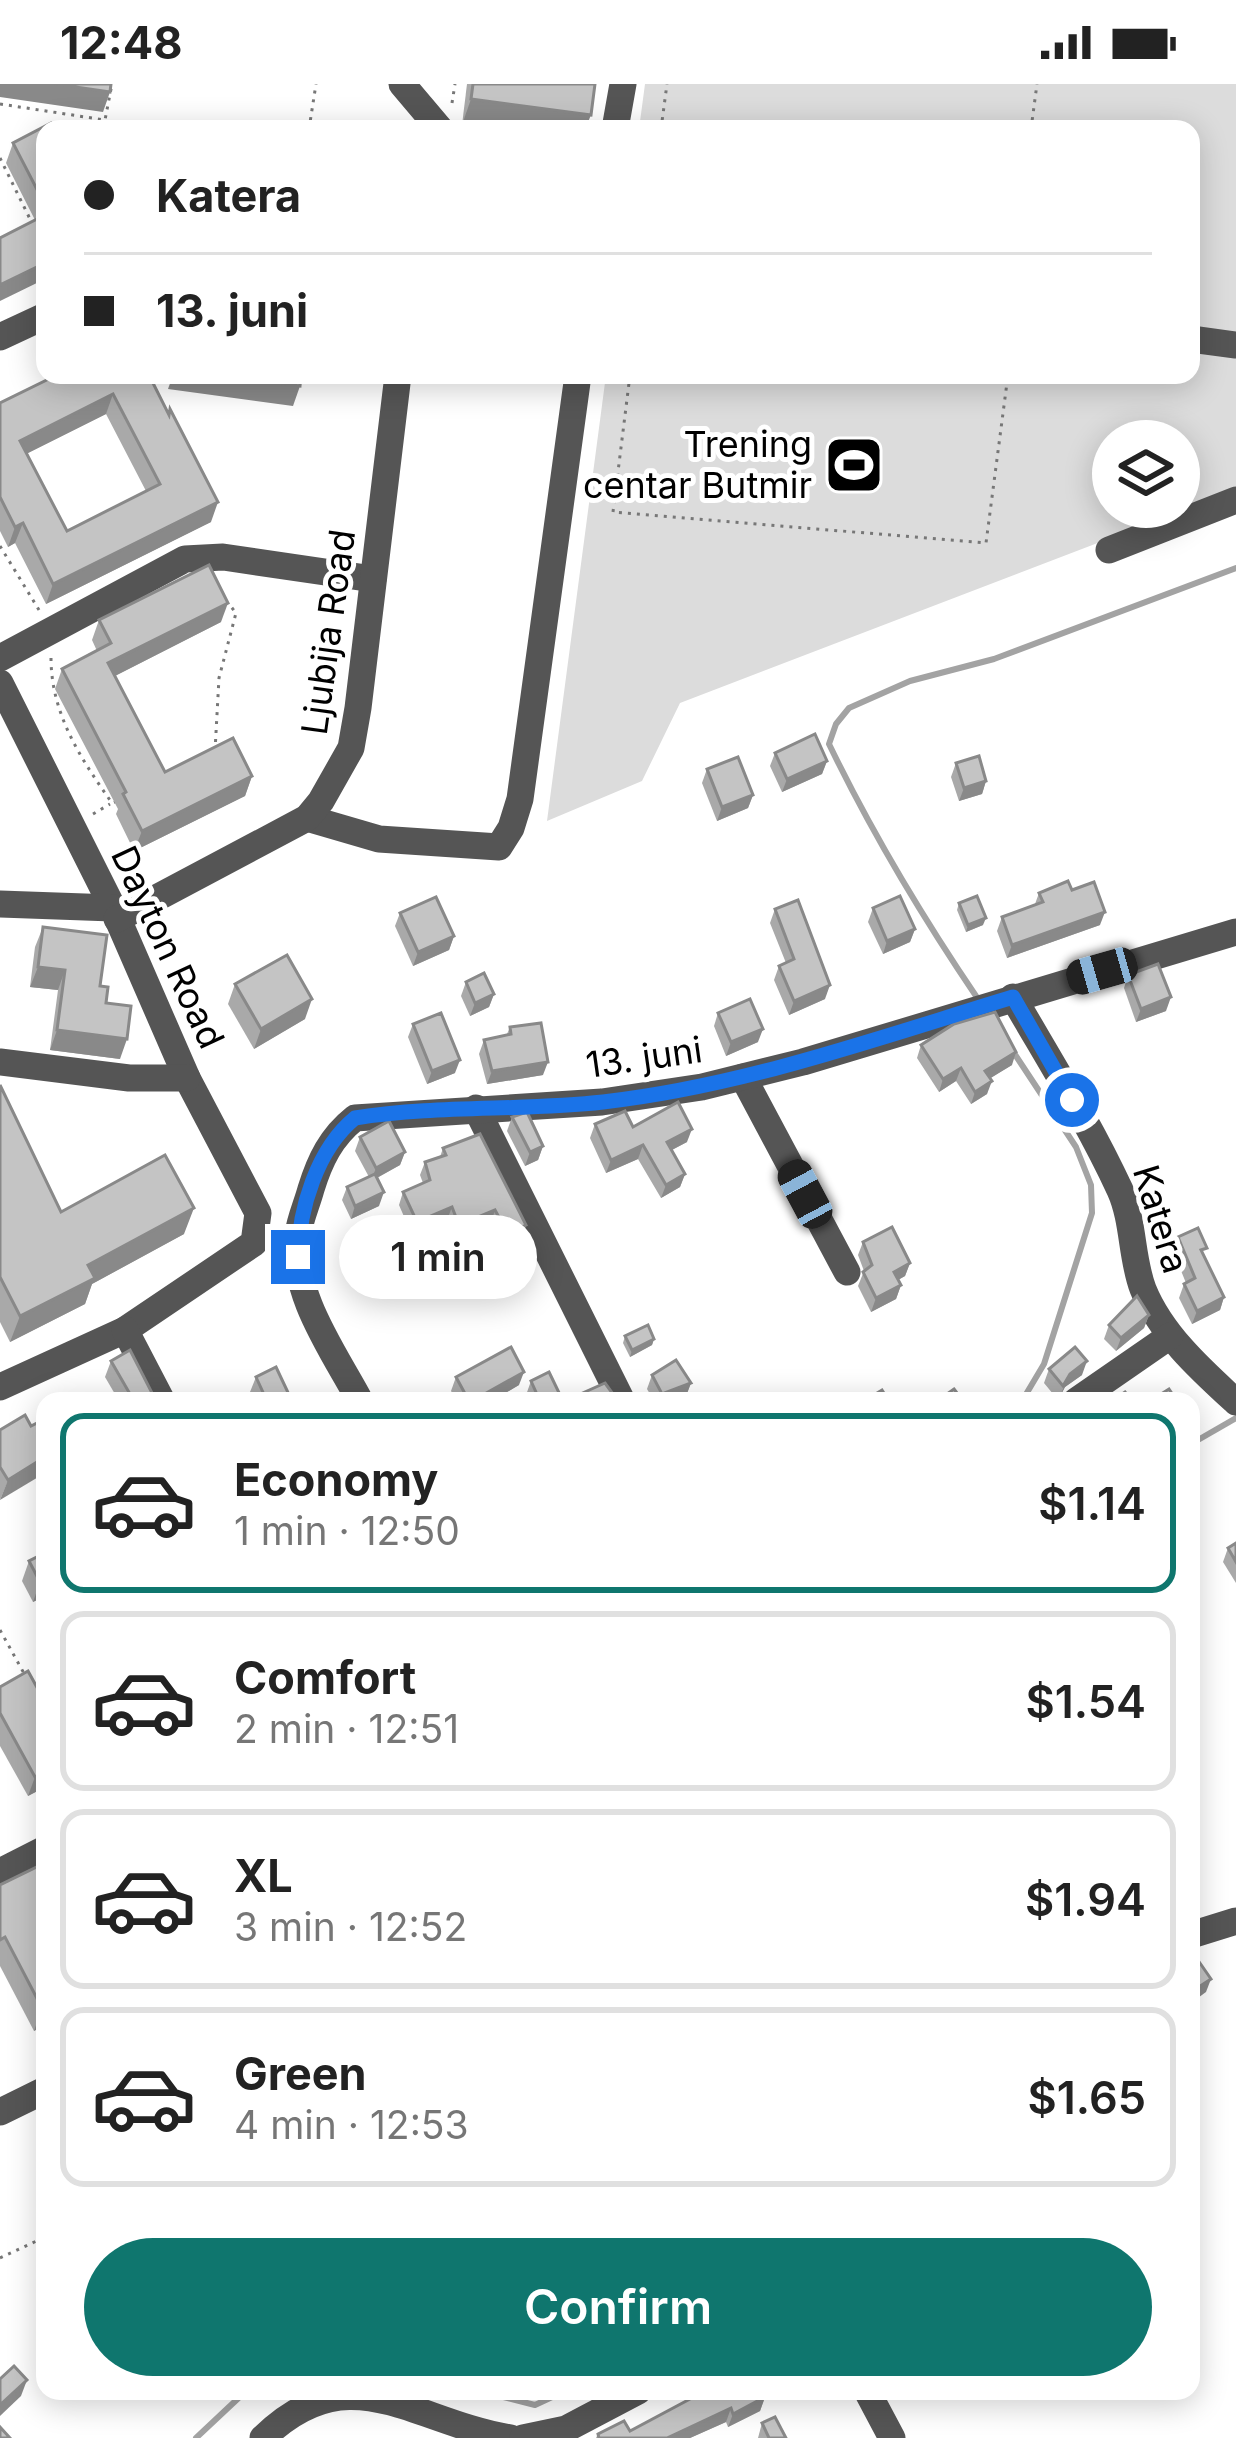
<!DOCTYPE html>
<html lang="en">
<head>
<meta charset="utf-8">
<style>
	:root { --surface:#fff; --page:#f6f6f6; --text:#222; --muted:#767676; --line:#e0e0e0; --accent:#0f766e }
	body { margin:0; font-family:Inter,sans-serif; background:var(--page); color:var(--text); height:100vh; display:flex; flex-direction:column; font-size:45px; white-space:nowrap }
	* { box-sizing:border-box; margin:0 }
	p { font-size:39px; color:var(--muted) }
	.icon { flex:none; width:66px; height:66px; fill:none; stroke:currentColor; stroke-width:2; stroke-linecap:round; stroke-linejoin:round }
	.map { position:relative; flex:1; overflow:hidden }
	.sheet { position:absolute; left:36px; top:1308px; width:1164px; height:1008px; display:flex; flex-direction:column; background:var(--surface); border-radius:24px; box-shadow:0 6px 30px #0003 }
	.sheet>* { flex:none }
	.top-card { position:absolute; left:36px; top:36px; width:1164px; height:264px; border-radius:24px; box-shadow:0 6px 30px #0003; display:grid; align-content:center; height:264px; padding:0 48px; background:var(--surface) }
	.tools { position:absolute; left:1092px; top:336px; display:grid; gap:24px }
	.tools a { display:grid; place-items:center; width:108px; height:108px; border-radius:50%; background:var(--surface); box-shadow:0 6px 30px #0003; font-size:60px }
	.end { position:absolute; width:54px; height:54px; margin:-27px; border:15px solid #1a73e8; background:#fff; box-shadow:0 0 0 6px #fff }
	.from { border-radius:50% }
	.bubble { position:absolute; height:84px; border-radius:42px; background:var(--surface); box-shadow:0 6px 30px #0003; font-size:39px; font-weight:600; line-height:84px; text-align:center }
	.car { position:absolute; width:36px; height:72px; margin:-36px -18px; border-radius:15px; box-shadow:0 0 9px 3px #0007; background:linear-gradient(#222 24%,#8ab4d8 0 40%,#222 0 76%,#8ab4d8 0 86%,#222 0) }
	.top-card b { display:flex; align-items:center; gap:42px; height:114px; font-size:45px }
	.top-card b+b { border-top:3px solid var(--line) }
	.top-card i { width:30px; height:30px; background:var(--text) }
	ul { padding:21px 0 0; list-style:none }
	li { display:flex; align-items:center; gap:36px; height:180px; margin:0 24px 18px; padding:0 24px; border:6px solid var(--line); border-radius:24px }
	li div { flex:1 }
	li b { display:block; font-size:45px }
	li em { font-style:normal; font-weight:600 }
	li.selected { border-color:var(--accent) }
	li>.icon { width:108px; height:108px; stroke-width:1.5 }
	.action { display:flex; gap:24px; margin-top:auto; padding:24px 48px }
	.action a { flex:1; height:138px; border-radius:72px; background:var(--accent); color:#fff; font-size:48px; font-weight:600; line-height:138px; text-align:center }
	.status { display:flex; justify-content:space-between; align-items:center; height:84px; padding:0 60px; background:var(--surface); direction:ltr }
	.status svg { height:33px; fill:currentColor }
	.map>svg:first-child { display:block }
	.green { fill:#dcdcdc; fill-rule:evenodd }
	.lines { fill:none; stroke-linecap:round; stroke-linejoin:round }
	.stream { stroke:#a3a3a3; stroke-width:6 }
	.path { stroke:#777; stroke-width:3; stroke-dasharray:3 6; stroke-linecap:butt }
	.minor { stroke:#555; stroke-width:27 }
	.wall { fill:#a9a9a9; fill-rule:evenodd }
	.shaded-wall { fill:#898989 }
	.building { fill:#c4c4c4; stroke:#898989; stroke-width:3; fill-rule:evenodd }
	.route { stroke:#1a73e8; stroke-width:15 }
	.labels { text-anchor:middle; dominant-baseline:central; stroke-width:10; stroke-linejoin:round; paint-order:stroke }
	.poi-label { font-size:36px; fill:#000; stroke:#fff; text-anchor:end }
	.street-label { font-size:36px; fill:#000; stroke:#fff }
</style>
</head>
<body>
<div class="status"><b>12:48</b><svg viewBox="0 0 49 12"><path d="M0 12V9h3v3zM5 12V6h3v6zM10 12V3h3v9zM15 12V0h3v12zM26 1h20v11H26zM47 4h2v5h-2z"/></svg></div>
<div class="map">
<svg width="1236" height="2354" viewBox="0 0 1236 2354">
	<rect width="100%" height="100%" fill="#fff"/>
	<path class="green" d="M645,0H1236V406L680,619L642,697L547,737L606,291H1191V45H639ZM1113,357H1179V423H1113Z"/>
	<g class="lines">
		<g class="stream">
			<path d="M978,915C923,834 872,749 829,660L836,640L849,624L910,597L994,575L1236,484"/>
			<polyline points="1012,966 1076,1063 1091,1101 1092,1129 1044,1280 1022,1317"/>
			<polyline points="1191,1360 1236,1334"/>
			<polyline points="479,2307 535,2321 565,2307"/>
			<polyline points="196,2354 246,2307"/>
		</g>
		<g class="path">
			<polyline points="452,19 455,0"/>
			<polyline points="0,20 105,36 112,0"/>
			<polyline points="309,45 316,0"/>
			<polyline points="661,45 667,0"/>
			<polyline points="1031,45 1037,0"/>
			<polyline points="0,74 31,137"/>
			<polyline points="630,291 613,428 986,459 1008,291"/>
			<polyline points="0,462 39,526"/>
			<path d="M51,574C51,630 81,675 112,719L115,718"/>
			<polyline points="215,667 219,594 236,529 229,520"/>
			<polyline points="93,730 110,720"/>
			<polyline points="0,1546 26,1593"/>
			<polyline points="0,2174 45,2153"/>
		</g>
		<g class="minor">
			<polyline points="402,0 440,45"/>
			<polyline points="615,45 623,0"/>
			<polyline points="0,253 45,232"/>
			<polyline points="1191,255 1236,261"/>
			<polyline points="1109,466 1236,416"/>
			<polyline points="0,574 185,475 223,473 373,495"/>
			<polyline points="0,599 113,824 187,994 258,1129 254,1159 125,1246 0,1303"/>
			<polyline points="307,734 379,755 499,763 511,744 520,715 578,291"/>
			<polyline points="0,820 113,824"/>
			<polyline points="117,835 307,734 321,717 351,664 358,624 398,291"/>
			<path d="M1013,913C1050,977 1089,1039 1120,1106C1134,1137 1131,1174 1143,1205C1161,1250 1201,1286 1236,1318"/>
			<polyline points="0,978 129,994 187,994"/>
			<polyline points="743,993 847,1188"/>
			<polyline points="476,1024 622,1317"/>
			<polyline points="125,1246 162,1317"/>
			<path d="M360,1317C334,1268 290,1209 298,1150C300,1135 307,1120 311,1105C320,1076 331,1053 355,1034L602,1018L702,1003L803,978L1236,848"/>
			<polyline points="1076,1317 1170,1252"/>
			<polyline points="0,1788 45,1765"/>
			<polyline points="1191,1851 1236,1837"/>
			<polyline points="0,2028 45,2006"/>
			<polyline points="867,2307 892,2354"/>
			<path d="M263,2354C350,2269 412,2338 511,2354"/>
			<polyline points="523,2354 566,2345 638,2307"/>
		</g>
	</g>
	<g class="wall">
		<polygon points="467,0 595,0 585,45 493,45 462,41"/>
		<polygon points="45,45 45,195 35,136 6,79 13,59"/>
		<path d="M149,291L211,438L46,520L15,459L8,463L0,447V319ZM106,330L146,407L67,447L26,370Z"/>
		<polygon points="99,536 221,538 115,592 165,688 252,692 245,712 134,767 116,730 118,725 55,605 62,585 97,567 92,556"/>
		<polygon points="775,669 827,677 822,690 782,708 770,682"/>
		<polygon points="956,679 986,697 982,710 959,717 951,693"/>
		<polygon points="707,685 753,711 748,724 717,737 702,699"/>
		<polygon points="1072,806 1100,841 1007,874 997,847 1002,833 1035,820 1039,809"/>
		<polygon points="959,819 983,841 966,848 957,826"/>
		<polygon points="873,824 915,845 910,858 883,870 868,838"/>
		<polygon points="775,825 825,915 789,931 774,896 779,882 786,879 770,839"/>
		<polygon points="400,829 454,852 449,866 413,882 395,842"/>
		<polygon points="43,843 100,902 120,975 50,966 58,906 30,903 35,863"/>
		<polygon points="1128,891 1166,927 1136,938 1124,904"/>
		<polygon points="466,898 494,910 489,923 470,932 461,912"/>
		<polygon points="235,900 305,935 254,965 228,920"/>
		<polygon points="718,929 758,958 726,972 714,942"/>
		<polygon points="413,940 455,989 427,1000 408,953"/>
		<polygon points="510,943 543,991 487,1000 479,970 484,956 507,950"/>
		<polygon points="921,961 1012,981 990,994 987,1010 971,1020 956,997 939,1008 917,974"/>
		<polygon points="0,1001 61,1128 184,1150 92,1200 85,1220 10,1258 0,1238"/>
		<polygon points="512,1033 543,1062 538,1076 525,1082 507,1047"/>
		<polygon points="595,1040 633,1043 687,1058 672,1066 685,1090 680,1103 661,1114 638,1075 606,1089 590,1054"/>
		<polygon points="360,1053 405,1068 400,1081 377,1094 379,1122 351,1135 342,1116 347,1103 369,1093 355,1067"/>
		<polygon points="443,1064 526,1141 521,1154 503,1163 491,1139 454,1154 447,1136 412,1151 399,1121 403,1108 423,1099 420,1091 425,1078 440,1073"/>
		<polygon points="1178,1153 1204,1172 1224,1213 1220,1226 1192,1240 1179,1214 1184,1200 1186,1199 1173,1167"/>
		<polygon points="863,1158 910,1179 905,1192 898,1196 901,1201 896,1215 871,1228 858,1202 864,1187 858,1171"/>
		<polygon points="1149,1231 1144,1244 1116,1267 1104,1255 1109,1241"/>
		<polygon points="625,1252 654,1255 652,1261 630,1273 623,1259"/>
		<polygon points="111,1277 152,1309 158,1317 119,1317 105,1293"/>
		<polygon points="1049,1285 1082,1291 1065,1303 1058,1316 1044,1299"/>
		<polygon points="652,1291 691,1299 686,1312 673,1317 654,1317 647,1305"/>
		<polygon points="256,1293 292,1317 250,1317 248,1313"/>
		<polygon points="456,1293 519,1301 492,1317 457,1317 451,1307"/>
		<polygon points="531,1297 563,1317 529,1317 526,1311"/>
		<polygon points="31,1342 0,1416 0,1346"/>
		<polygon points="1236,1459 1236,1499 1223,1478 1228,1464"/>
		<polygon points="45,1469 45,1512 33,1518 22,1497 29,1477"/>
		<polygon points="0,1603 45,1703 28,1712 0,1662"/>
		<polygon points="45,1779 45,1941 34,1947 0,1882 0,1801"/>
		<polygon points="765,2313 760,2327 728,2343 726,2338 690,2354 596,2354 598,2350 630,2347"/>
		<polygon points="762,2339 786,2354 758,2354"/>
	</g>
	<g class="shaded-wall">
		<polygon points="0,0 55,0 110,8 103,28 0,13"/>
		<polygon points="471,15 591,31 585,45 493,45 462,41"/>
		<polygon points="45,179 45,195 0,217 0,201"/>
		<polygon points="173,291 217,291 300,302 293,322 168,305"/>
		<polygon points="113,310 106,330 12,377 20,357"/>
		<polygon points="218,418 211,438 46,520 53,500"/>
		<polygon points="23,439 15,459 8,463 15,443"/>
		<polygon points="228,519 221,538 101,599 108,579"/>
		<polygon points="827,677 822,690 782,708 787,695"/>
		<polygon points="252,692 245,712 134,767 142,747"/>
		<polygon points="986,697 982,710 959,717 964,704"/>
		<polygon points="753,711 748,724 717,737 722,723"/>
		<polygon points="1105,828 1100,841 1007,874 1012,861"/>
		<polygon points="986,834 983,841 966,848 968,841"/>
		<polygon points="915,845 910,858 883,870 887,857"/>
		<polygon points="454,852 449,866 413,882 418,868"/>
		<polygon points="38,883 65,886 58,906 30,903"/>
		<polygon points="830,901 825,915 789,931 794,917"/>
		<polygon points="494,910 489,923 470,932 475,919"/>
		<polygon points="1171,913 1166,927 1136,938 1141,925"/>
		<polygon points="312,915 305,935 254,965 261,945"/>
		<polygon points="763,945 758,958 726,972 731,958"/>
		<polygon points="57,946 127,955 120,975 50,966"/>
		<polygon points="1016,968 1012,981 981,1000 985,987"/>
		<polygon points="460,976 455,989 427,1000 432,987"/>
		<polygon points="548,978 543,991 487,1000 492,987"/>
		<polygon points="961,984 956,997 939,1008 943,995"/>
		<polygon points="992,997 987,1010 971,1020 975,1008"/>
		<polygon points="692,1045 687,1058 662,1071 667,1058"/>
		<polygon points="643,1061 638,1075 606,1089 611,1076"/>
		<polygon points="543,1062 538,1076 525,1082 530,1068"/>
		<polygon points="405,1068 400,1081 371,1097 376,1084"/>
		<polygon points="685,1090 680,1103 661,1114 666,1101"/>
		<polygon points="384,1108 379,1122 351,1135 355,1122"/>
		<polygon points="452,1123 447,1136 412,1151 417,1138"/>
		<polygon points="194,1124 184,1150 92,1200 85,1220 10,1258 20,1232 88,1181"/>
		<polygon points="495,1126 491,1139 454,1154 459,1141"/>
		<polygon points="526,1141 521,1154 503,1163 508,1150"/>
		<polygon points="910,1179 905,1192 889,1201 894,1188"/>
		<polygon points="901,1201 896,1215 871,1228 876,1214"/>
		<polygon points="1224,1213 1220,1226 1192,1240 1197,1227"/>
		<polygon points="1149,1231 1144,1244 1116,1267 1121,1254"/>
		<polygon points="654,1255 652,1261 630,1273 632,1266"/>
		<polygon points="1087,1277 1082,1291 1065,1303 1058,1316 1070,1290"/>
		<polygon points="524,1288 519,1301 492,1317 472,1317"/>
		<polygon points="691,1299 686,1312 673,1317 659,1317 662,1310"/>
		<polygon points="45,1373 45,1389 0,1416 8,1396"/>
		<polygon points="45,1496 45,1512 33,1518 40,1498"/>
		<polygon points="45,1687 45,1703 28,1712 35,1693"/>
		<polygon points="1211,1895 1206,1908 1191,1919 1191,1908"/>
		<polygon points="45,1922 45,1941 34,1947 42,1924"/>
		<polygon points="27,2296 21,2312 0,2332 0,2321"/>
		<polygon points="765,2313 760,2327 728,2343 733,2330"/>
		<polygon points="731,2324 726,2338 690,2354 667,2354"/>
	</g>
	<g class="building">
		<polygon points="55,0 111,0 110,8"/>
		<polygon points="473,0 595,0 591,31 471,15"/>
		<polygon points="51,39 54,45 45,45 45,121 13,59"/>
		<polygon points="45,131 45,179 0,201 0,154"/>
		<path d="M57,291H149L169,331L170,325L218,418L53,500L23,439L15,443L0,413V319ZM113,310L160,400L67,447L20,357Z"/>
		<polygon points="217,291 301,291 300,302"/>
		<polygon points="209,481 228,519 108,579 165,688 233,654 252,692 142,747 123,710 126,708 62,585 111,559 99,536"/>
		<polygon points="815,650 827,677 787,695 775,669"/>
		<polygon points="979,672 986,697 964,704 956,679"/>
		<polygon points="738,673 753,711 722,723 707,685"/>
		<polygon points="1068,797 1072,806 1094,798 1105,828 1012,861 1002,833 1043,818 1039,809"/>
		<polygon points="900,812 915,845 887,857 873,824"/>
		<polygon points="977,812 986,834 968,841 959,819"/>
		<polygon points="436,813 454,852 418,868 400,829"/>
		<polygon points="798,816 830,901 794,917 779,882 794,875 775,825"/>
		<polygon points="43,843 107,851 100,902 108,903 106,919 131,922 127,955 57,946 65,886 38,883"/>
		<polygon points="287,871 312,915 261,945 235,900"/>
		<polygon points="1158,880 1171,913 1141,925 1128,891"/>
		<polygon points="484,889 494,910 475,919 466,898"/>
		<polygon points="750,915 763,945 731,958 718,929"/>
		<polygon points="995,928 1016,968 985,987 992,997 975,1008 961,984 943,995 921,961 954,940"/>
		<polygon points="441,929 460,976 432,987 413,940"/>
		<polygon points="541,939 548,978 492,987 484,956 511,950 510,943"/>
		<polygon points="0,1001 61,1128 165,1071 194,1124 88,1181 95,1194 20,1232 0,1193"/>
		<polygon points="678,1018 692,1045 667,1058 685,1090 666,1101 643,1061 611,1076 595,1040 625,1027 633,1043"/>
		<polygon points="527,1028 543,1062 530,1068 512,1033"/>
		<polygon points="389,1037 405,1068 376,1084 360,1053"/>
		<polygon points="480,1050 526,1141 508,1150 495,1126 459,1141 452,1123 417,1138 403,1108 430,1096 425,1078 446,1071 443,1064"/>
		<polygon points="375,1090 384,1108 355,1122 347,1103"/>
		<polygon points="892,1143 910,1179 894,1188 901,1201 876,1214 863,1188 872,1181 863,1158"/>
		<polygon points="1198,1144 1207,1164 1201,1166 1224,1213 1197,1227 1184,1200 1195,1194 1178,1153"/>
		<polygon points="1137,1212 1149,1231 1121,1254 1109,1241"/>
		<polygon points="648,1241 654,1255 632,1266 625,1252"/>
		<polygon points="511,1263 524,1288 472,1317 469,1317 456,1293"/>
		<polygon points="1075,1263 1087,1277 1070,1290 1063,1302 1049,1285"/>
		<polygon points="130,1266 152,1309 158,1317 134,1317 111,1277"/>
		<polygon points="676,1276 691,1299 662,1310 652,1291"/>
		<polygon points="276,1283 292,1317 267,1317 256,1293"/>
		<polygon points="549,1288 563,1317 540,1317 531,1297"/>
		<polygon points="605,1299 618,1317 578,1317 576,1312"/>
		<polygon points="954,1305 963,1317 937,1317"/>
		<polygon points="1169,1305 1177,1317 1150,1317"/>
		<polygon points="882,1306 889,1317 864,1317"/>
		<polygon points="1125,1308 1132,1317 1112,1317"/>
		<polygon points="93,1311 96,1317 81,1317"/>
		<polygon points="25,1331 31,1342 45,1335 45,1373 8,1396 0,1383 0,1346"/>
		<polygon points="1236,1459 1236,1478 1228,1464"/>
		<polygon points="45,1469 45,1496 40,1498 29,1477"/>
		<polygon points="28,1587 45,1618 45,1687 35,1693 0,1629 0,1603"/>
		<polygon points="45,1779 45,1922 42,1924 5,1853 0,1856 0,1801"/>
		<polygon points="1193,1869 1211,1895 1191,1908 1191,1870"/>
		<polygon points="14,2282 27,2296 0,2321 0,2295"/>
		<polygon points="705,2307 761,2307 765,2313 733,2330 731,2324 667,2354 599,2354 598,2350 624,2337 630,2347"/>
		<polygon points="775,2333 786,2354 769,2354 762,2339"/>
		<polygon points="0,2343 10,2354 0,2354"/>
	</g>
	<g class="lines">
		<path class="route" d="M298,1173C299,1125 317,1065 355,1034C437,1021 521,1027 603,1018C744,1002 878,954 1013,913L1072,1016"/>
	</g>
	<defs>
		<g id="stadium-square" transform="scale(3)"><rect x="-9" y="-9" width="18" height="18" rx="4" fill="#000" stroke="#fff"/><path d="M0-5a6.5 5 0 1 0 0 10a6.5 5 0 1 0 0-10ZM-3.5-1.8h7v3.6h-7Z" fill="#fff"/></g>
	</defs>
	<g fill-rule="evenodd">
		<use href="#stadium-square" x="854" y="381"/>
	</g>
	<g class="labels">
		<g class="poi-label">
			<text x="812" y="360">Trening<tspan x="812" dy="41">centar Butmir</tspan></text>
		</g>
		<g class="street-label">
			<text transform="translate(328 548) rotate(-82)">Ljubija Road</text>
			<text transform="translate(168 863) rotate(65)">Dayton Road</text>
			<text transform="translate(644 973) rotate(-8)">13. juni</text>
			<text transform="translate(1161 1135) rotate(73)">Katera</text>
		</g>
	</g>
</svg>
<div class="tools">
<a><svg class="icon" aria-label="layers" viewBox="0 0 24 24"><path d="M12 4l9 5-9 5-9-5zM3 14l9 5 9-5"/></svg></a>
</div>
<i class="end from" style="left:1072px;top:1016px"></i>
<i class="end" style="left:298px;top:1173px"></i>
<div class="bubble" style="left:339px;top:1131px;width:198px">1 min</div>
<i class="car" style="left:1102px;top:887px;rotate:254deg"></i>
<i class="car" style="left:805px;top:1110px;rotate:332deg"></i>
<div class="top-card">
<b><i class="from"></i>Katera</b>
<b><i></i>13. juni</b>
</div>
<section class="sheet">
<ul>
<li class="selected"><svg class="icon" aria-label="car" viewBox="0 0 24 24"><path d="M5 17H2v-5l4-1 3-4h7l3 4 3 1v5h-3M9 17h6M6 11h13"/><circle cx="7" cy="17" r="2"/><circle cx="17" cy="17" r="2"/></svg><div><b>Economy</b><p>1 min · 12:50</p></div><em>$1.14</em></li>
<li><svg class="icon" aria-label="car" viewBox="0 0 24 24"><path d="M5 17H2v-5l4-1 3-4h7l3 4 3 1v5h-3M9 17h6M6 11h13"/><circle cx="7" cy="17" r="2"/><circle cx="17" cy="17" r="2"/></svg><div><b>Comfort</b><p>2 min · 12:51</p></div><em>$1.54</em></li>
<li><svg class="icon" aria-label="car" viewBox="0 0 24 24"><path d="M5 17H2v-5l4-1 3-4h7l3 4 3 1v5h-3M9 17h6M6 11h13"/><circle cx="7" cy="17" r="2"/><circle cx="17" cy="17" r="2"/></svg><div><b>XL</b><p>3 min · 12:52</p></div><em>$1.94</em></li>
<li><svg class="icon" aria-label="car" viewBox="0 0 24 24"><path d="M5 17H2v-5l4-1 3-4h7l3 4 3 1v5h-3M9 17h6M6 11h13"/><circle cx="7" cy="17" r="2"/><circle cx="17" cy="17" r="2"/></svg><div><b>Green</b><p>4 min · 12:53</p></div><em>$1.65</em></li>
</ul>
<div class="action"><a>Confirm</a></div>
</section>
</div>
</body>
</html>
